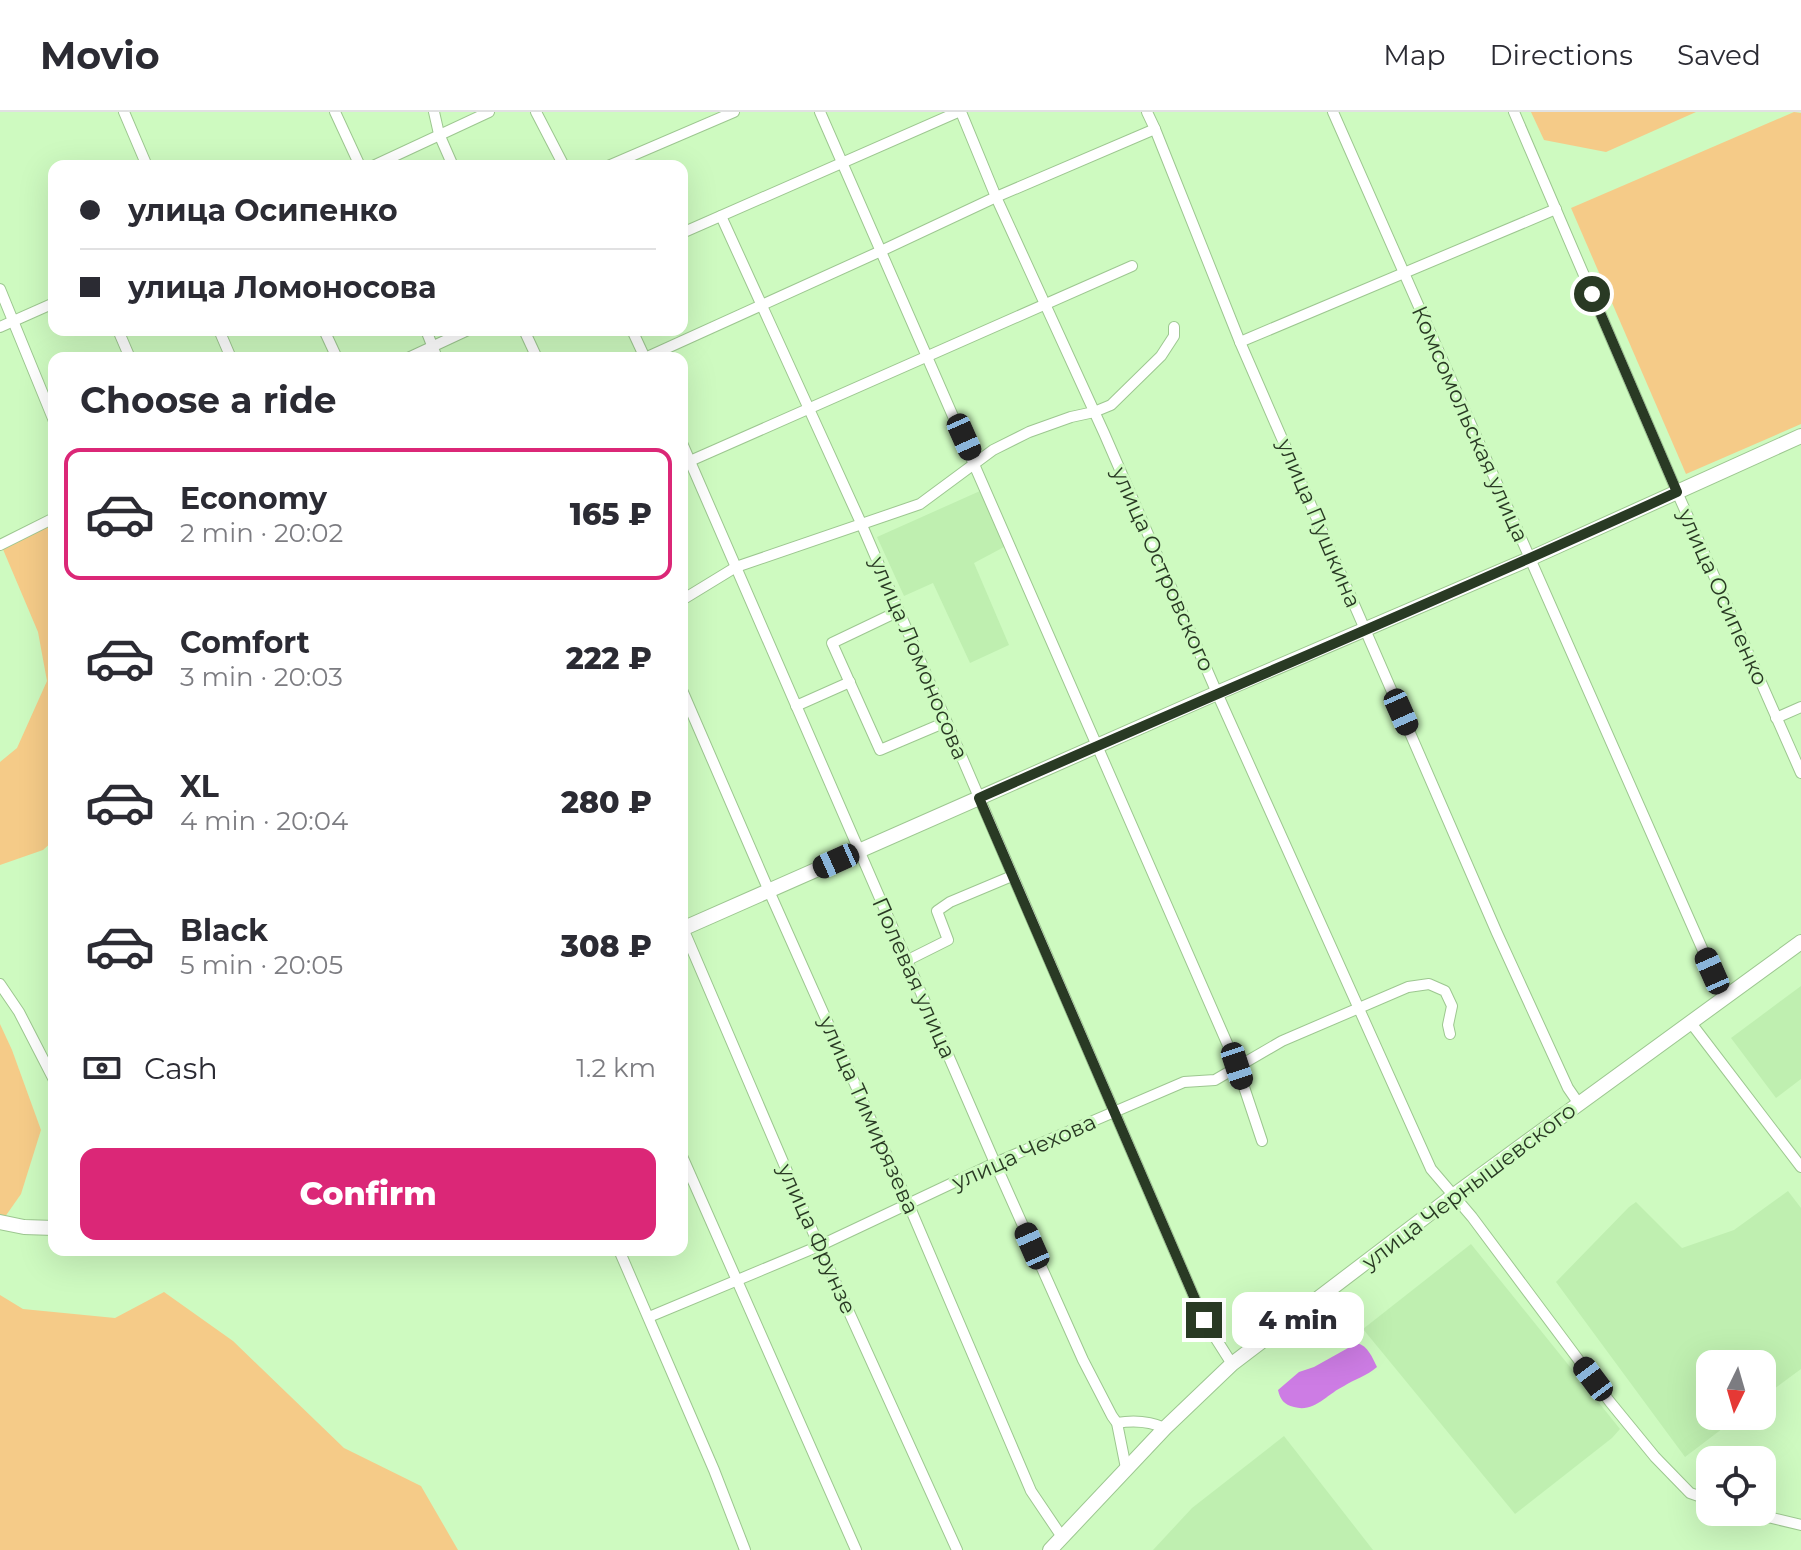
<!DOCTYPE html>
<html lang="en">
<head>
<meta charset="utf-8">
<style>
	:root { --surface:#fff; --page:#f7f7f7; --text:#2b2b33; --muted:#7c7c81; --line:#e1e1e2; --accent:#db2777 }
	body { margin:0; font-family:Montserrat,sans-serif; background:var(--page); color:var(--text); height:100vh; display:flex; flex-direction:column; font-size:30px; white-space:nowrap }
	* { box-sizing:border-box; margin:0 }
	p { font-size:26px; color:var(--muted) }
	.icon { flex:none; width:44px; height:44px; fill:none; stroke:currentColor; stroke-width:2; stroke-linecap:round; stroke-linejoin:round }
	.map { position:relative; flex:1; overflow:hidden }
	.sheet { position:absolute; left:48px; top:240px; width:640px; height:904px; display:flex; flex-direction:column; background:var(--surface); border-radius:16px; box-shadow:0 8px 32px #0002 }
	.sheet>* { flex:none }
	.top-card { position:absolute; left:48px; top:48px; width:640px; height:176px; border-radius:16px; box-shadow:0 8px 32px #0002; display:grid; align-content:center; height:176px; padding:0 32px; background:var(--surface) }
	.needle { width:52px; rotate:185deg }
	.buttons { position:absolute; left:1696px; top:1238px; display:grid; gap:16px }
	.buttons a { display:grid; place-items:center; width:80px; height:80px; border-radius:16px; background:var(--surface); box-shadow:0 8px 32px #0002; font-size:40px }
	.end { position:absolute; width:36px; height:36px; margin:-18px; border:10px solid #293a24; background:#fff; box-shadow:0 0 0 4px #fff }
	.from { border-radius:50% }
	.bubble { position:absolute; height:56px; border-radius:16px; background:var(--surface); box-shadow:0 8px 32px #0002; font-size:26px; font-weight:800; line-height:56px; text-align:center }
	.car { position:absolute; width:24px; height:48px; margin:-24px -12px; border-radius:10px; box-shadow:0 0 6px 2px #0007; background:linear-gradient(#222 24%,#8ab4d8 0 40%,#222 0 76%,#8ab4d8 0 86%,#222 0) }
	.top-card b { display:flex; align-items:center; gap:28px; height:76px; font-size:30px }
	.top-card b+b { border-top:2px solid var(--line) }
	.top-card i { width:20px; height:20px; background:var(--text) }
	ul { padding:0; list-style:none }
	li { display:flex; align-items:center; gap:24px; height:132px; margin:0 16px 12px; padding:0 16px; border:4px solid transparent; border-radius:16px }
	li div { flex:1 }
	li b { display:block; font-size:30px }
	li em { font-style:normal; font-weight:800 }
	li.current { border-color:var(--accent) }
	li>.icon { width:72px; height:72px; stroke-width:1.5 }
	h2 { padding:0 32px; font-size:36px; line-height:96px }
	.pay { display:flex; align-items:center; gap:20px; height:88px; padding:0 32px; font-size:30px }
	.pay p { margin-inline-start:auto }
	.primary-button { display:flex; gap:16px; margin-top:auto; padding:16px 32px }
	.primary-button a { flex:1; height:92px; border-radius:16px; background:var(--accent); color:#fff; font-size:32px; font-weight:800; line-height:92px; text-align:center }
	header { display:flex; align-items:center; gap:48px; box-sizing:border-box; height:112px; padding:0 40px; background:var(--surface); border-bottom:2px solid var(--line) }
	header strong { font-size:38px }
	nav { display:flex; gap:44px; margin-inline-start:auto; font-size:28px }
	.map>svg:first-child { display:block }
	.built { fill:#bfefb0 }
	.green { fill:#f5cb88 }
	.water { fill:#cd7ce4 }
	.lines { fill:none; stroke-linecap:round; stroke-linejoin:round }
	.street-casing { stroke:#9dc790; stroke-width:12 }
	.secondary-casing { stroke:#9dc790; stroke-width:16 }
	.street { stroke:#fff; stroke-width:10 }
	.secondary { stroke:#fff; stroke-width:14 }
	.route { stroke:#293a24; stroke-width:10 }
	.labels { text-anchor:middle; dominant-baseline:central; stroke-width:6; stroke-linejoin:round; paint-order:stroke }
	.street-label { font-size:22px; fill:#293a24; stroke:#cefac0 }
</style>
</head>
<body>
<header>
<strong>Movio</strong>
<nav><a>Map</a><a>Directions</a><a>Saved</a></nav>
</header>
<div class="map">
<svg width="1801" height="1438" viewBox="0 0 1801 1438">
	<rect width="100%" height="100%" fill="#cefac0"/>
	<g class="built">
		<polygon points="980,379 1004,435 974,451 1009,533 970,551 933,471 904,484 877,425"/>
		<polygon points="1801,874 1801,967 1776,986 1731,926"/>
		<polygon points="1788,1079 1801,1096 1801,1257 1762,1286 1762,1252 1710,1252 1710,1304 1739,1304 1685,1345 1556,1170 1629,1095 1636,1090 1682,1136 1734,1118"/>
		<polygon points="1471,1132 1620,1317 1612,1326 1515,1402 1363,1217"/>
		<polygon points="1284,1324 1373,1438 1153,1438 1192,1396"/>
	</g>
	<g class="green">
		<polygon points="1531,0 1696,0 1606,40 1544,28"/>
		<polygon points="1794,0 1801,1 1801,312 1686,362 1571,96"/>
		<polygon points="54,409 54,728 43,738 0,753 0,650 17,636 47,569 38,520 2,435"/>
		<polygon points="0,912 12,938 41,1018 21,1082 0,1112"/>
		<polygon points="164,1180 233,1229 344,1336 421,1374 458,1438 0,1438 0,1183 23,1197 115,1206"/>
	</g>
	<path class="water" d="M1357,1231C1368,1234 1372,1245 1377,1255C1367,1264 1355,1267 1344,1274C1327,1282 1314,1301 1294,1295C1284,1293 1280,1287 1278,1278L1299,1260L1314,1255Z"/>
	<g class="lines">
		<g class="street-casing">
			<g id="street">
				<polyline points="124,0 147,54"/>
				<polyline points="335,0 360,54"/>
				<polyline points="434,0 439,22 453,54"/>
				<polyline points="536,0 564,54"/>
				<polyline points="820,0 1237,954 1262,1029"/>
				<polyline points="961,0 996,85 1104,321 1217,581 1431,1057 1472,1105 1610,1290 1655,1345 1690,1381 1710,1388"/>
				<polyline points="1147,0 1155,17 1240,230 1497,821 1568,976 1579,992"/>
				<polyline points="1333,0 1724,886"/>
				<polyline points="1514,0 1677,380 1801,661"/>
				<polyline points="373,54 489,0"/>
				<polyline points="608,54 734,0"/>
				<polyline points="721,104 861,411 1204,1208 1232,1252"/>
				<polyline points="682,121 958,0"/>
				<polyline points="0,177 54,309"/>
				<polyline points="0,215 54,191"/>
				<polyline points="118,218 130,246"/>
				<polyline points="219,218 231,246"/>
				<polyline points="324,218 337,246"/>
				<polyline points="426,218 437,246"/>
				<polyline points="524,218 537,246"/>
				<polyline points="632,218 645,246"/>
				<polyline points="1240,230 1556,97"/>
				<polyline points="408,246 468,218"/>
				<polyline points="645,246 881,139 996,85 1155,17"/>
				<polyline points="682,331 995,1051 1083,1248 1112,1304 1117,1311 1126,1356"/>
				<polyline points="690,349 1132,154"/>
				<polyline points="0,433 54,406"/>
				<polyline points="682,488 736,455 920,392 993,338 1029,320 1071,305 1094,300 1111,293 1161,244 1174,224 1174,215"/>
				<polyline points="899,499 832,531 880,638 946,610"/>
				<polyline points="682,578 769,779 908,1091 1031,1379 1062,1425"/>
				<polyline points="796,594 850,570"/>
				<polyline points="1776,606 1801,595"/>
				<polyline points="682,814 819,1134 957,1438"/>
				<polyline points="906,849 948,828 937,799 950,790 1012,764"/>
				<polyline points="0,872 19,900 54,968"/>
				<polyline points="1691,911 1801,1055"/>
				<polyline points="682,1044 856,1438"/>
				<polyline points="619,1138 714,1358 745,1438"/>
				<polyline points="649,1205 819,1134 995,1051 1184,970 1215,968 1282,929 1408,875 1429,872 1445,879 1452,894 1448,913 1450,922"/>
				<path d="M1117,1311C1134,1308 1149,1309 1165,1316"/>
				<polyline points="1747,1400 1801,1413"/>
			</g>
		</g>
		<g class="secondary-casing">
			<g id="secondary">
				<polyline points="682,817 1217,581 1529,447 1801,324"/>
				<polyline points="0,1110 24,1115 54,1116"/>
				<polyline points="1050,1438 1165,1316 1232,1252 1454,1083 1801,830"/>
			</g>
		</g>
		<use href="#street" class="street"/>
		<use href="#secondary" class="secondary"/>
	</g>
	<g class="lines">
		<path class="route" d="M1204,1208L979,686C1211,583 1446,486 1677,380L1592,182"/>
	</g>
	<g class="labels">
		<g class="street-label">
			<text transform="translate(1470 312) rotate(66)">Комсомольская улица</text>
			<text transform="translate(1319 411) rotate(67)">улица Пушкина</text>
			<text transform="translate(1163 457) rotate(66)">улица Островского</text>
			<text transform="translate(1723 485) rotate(66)">улица Осипенко</text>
			<text transform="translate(919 546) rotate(67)">улица Ломоносова</text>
			<text transform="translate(914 866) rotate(66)">Полевая улица</text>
			<text transform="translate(869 1003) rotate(66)">улица Тимирязева</text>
			<text transform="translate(1024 1040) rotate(-24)">улица Чехова</text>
			<text transform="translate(1469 1074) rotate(-37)">улица Чернышевского</text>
			<text transform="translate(817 1127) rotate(66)">улица Фрунзе</text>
		</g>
	</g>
</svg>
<div class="buttons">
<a><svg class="needle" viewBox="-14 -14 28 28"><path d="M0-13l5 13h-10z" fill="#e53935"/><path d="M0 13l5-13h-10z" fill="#7c7c81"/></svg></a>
<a><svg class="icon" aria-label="locate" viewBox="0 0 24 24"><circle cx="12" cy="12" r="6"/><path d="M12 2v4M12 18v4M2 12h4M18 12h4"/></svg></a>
</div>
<i class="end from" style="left:1592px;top:182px"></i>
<i class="end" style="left:1204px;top:1208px"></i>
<div class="bubble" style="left:1232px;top:1180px;width:132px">4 min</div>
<i class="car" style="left:964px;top:325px;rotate:156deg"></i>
<i class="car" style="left:1401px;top:600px;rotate:156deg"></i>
<i class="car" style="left:836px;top:749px;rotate:246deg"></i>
<i class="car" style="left:1712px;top:859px;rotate:336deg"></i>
<i class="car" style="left:1237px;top:954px;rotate:162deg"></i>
<i class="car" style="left:1032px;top:1134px;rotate:336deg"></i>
<i class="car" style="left:1593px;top:1267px;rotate:323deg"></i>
<div class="top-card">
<b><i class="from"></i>улица Осипенко</b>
<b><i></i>улица Ломоносова</b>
</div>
<section class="sheet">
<h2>Choose a ride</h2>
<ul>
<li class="current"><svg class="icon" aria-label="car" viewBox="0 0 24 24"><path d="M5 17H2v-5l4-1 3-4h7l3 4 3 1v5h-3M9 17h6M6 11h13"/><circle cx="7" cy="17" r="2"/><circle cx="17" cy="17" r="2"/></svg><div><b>Economy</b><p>2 min · 20:02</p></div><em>165 ₽</em></li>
<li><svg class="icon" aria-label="car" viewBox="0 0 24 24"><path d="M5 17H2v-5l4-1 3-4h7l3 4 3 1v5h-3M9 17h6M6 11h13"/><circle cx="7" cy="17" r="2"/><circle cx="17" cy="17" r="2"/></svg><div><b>Comfort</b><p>3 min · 20:03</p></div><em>222 ₽</em></li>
<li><svg class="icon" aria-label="car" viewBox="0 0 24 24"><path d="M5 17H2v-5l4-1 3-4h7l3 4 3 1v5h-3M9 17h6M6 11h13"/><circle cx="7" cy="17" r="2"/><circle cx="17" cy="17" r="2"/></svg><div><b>XL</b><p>4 min · 20:04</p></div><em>280 ₽</em></li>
<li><svg class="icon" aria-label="car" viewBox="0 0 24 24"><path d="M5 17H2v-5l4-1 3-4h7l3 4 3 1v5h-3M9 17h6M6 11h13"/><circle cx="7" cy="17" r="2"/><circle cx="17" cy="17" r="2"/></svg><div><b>Black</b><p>5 min · 20:05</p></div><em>308 ₽</em></li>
</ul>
<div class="pay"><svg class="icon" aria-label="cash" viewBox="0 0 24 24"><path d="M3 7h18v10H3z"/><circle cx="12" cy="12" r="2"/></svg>Cash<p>1.2 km</p></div>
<div class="primary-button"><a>Confirm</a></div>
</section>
</div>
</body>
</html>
